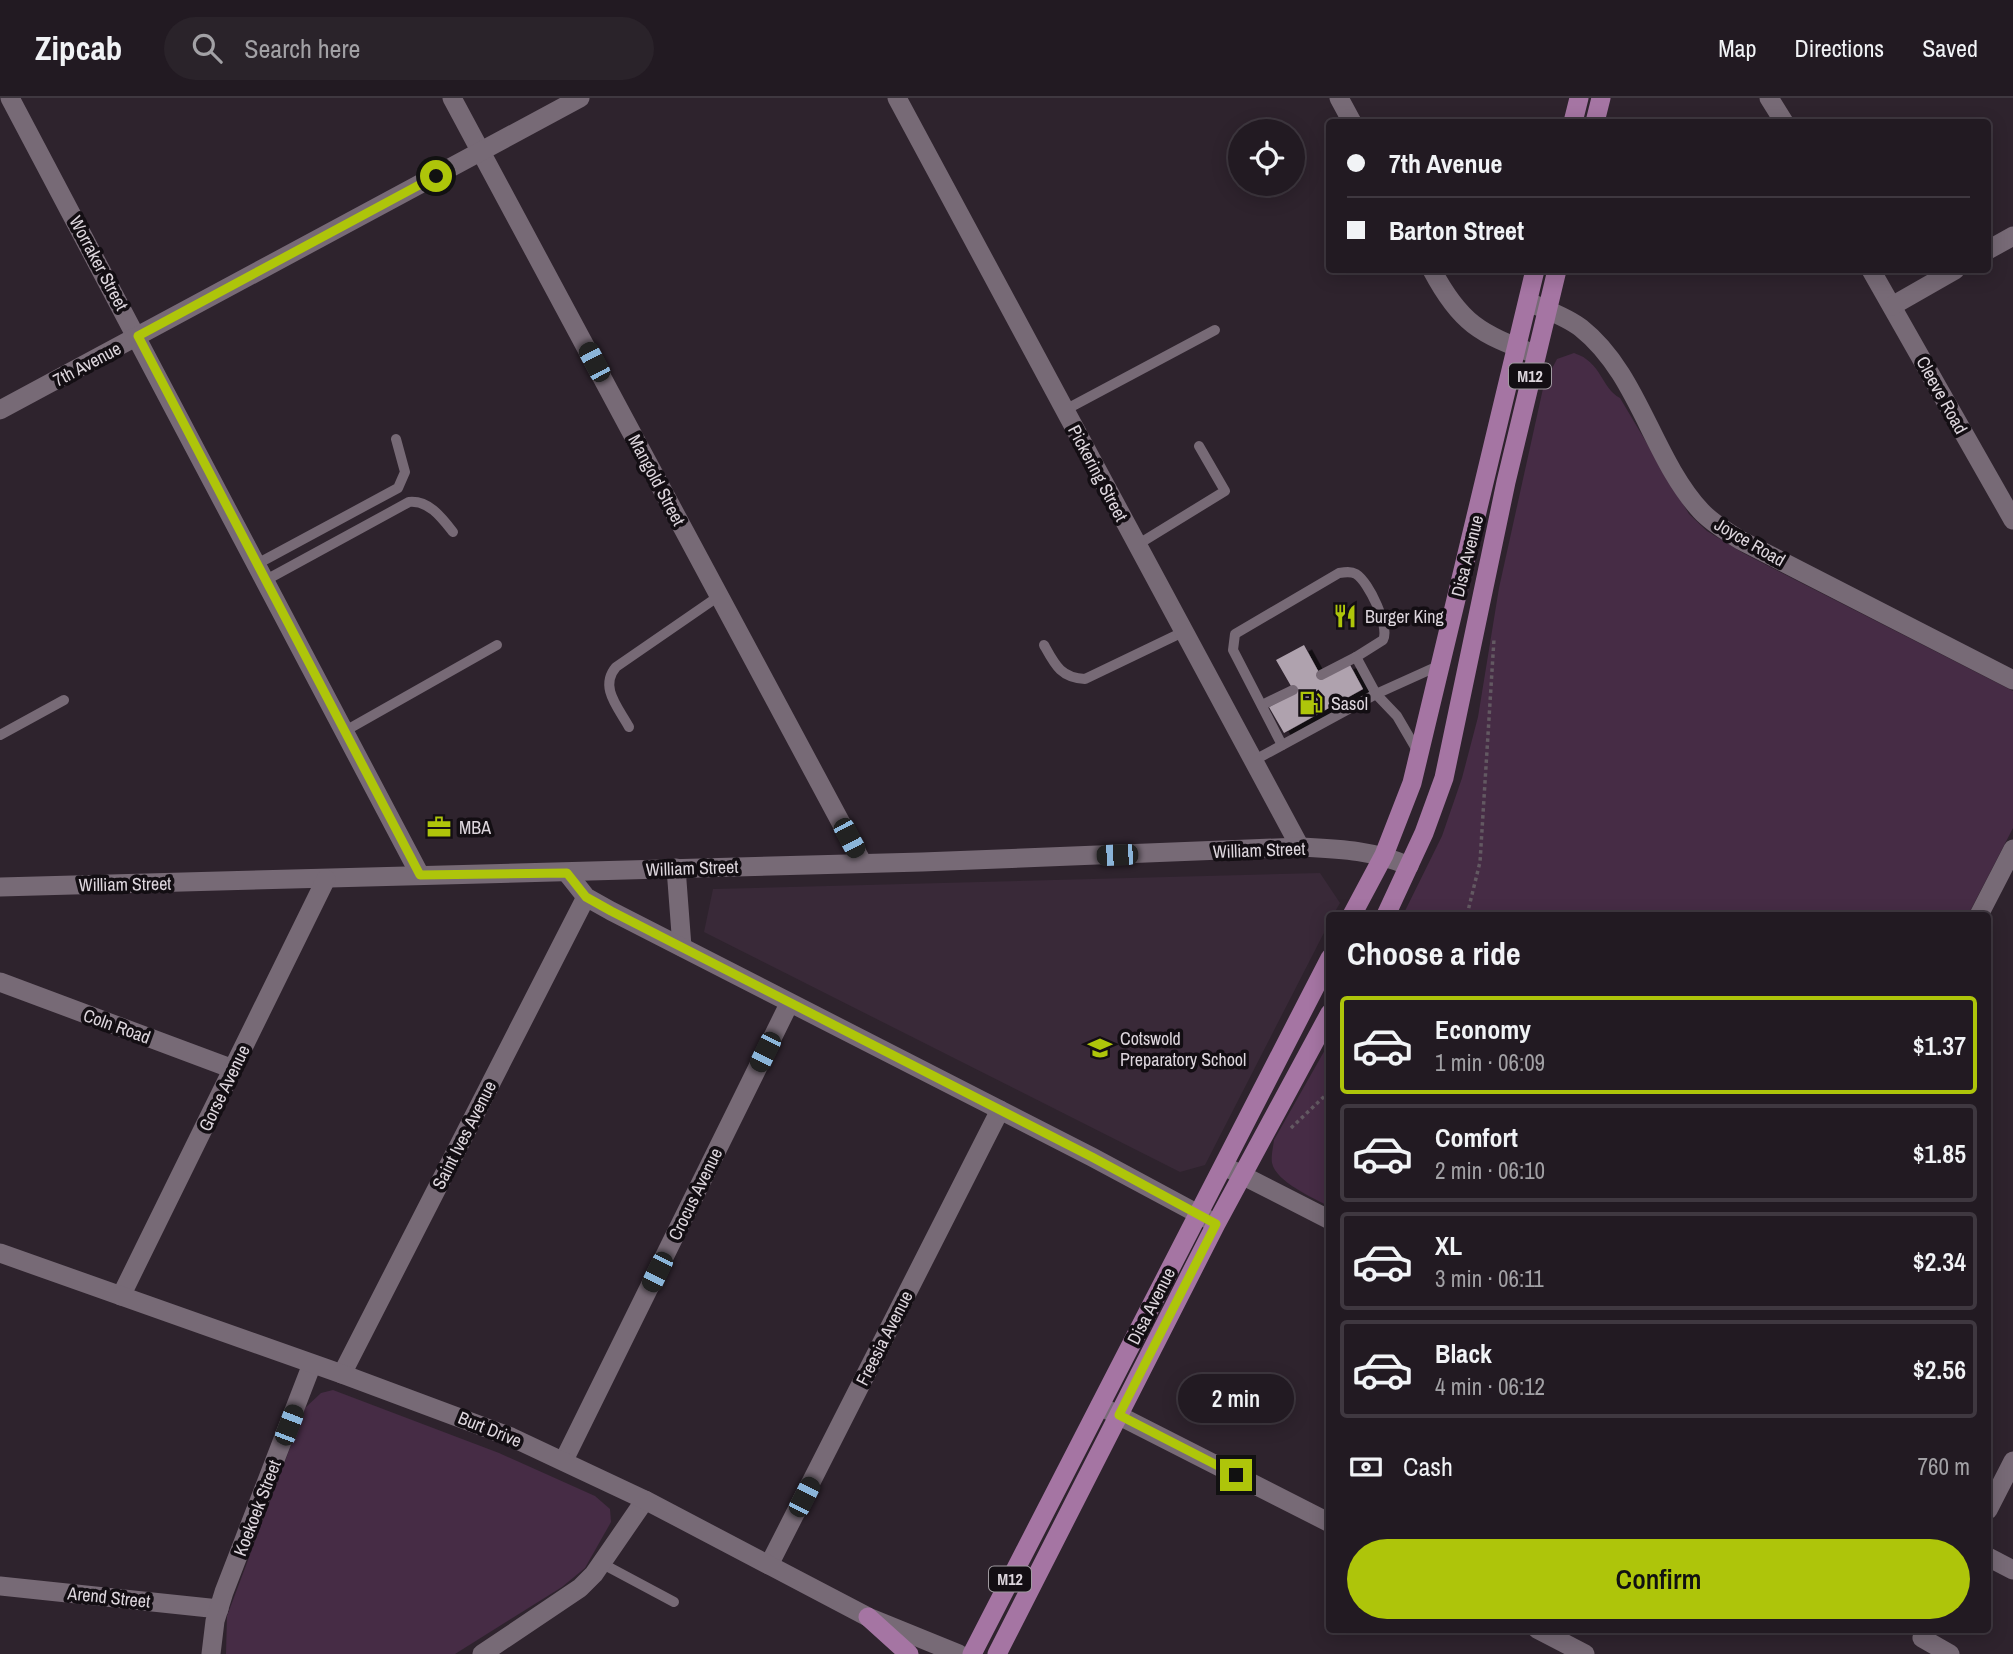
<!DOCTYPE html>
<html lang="en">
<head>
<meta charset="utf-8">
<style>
	:root { --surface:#221a22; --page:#2a232a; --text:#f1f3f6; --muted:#a2a1a5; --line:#3f3840; --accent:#aec50a }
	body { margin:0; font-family:"Archivo Narrow",sans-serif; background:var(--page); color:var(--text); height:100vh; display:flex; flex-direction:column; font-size:26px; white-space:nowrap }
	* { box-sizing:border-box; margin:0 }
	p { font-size:23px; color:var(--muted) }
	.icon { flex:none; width:38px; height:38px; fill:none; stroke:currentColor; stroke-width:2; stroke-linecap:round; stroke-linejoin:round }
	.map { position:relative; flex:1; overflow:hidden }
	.drawer { position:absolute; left:1326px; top:814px; width:665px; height:721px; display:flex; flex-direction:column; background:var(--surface); border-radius:7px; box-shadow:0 4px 18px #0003,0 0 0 2px var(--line) }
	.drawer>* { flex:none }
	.top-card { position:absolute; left:1326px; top:21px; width:665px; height:154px; border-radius:7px; box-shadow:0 4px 18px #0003,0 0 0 2px var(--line); display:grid; align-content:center; height:154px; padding:0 21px; background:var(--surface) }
	.tools { position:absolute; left:1228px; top:21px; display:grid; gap:14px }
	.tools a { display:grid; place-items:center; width:77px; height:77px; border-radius:50%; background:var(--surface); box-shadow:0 4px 18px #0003,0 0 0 2px var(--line); font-size:35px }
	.end { position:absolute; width:32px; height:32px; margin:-16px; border:9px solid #aec50a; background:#111; box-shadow:0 0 0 4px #111 }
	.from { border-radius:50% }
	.bubble { position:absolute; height:49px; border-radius:24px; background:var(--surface); box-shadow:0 4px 18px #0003,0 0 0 2px var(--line); font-size:23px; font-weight:600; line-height:49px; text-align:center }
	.car { position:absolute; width:21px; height:42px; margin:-21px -10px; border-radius:9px; box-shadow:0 0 5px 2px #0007; background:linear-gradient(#222 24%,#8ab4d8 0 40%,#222 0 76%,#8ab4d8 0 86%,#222 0) }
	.top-card b { display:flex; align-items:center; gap:24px; height:66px; font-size:26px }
	.top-card b+b { border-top:2px solid var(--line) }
	.top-card i { width:18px; height:18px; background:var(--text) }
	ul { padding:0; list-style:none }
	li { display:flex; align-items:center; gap:21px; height:98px; margin:0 14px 10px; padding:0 7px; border:4px solid var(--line); border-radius:7px }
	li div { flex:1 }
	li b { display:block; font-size:26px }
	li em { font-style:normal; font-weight:600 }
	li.active { border-color:var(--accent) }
	li>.icon { width:63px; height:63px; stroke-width:1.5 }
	h2 { padding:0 21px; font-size:32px; line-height:84px }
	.pay { display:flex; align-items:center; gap:18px; height:77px; padding:0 21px; font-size:26px }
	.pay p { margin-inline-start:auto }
	.button { display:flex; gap:14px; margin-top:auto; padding:14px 21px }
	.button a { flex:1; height:80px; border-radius:42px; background:var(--accent); color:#111; font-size:28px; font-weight:600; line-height:80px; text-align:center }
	header { display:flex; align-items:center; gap:42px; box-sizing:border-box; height:98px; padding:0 35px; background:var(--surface); border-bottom:2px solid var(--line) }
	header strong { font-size:33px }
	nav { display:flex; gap:38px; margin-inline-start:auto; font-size:24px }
	.search { width:490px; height:63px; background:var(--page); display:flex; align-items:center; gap:18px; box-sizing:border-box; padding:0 24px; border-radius:38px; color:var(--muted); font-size:26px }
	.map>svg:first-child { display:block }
	.built { fill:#392938 }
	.green { fill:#462c45 }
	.building { fill:#afa2ae; filter:url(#shadow) }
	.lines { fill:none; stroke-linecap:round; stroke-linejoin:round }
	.path { stroke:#635962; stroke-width:3.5; stroke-dasharray:3.5 3.5; stroke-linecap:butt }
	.service { stroke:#776a76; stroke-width:10 }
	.minor { stroke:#776a76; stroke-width:19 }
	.tertiary { stroke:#776a76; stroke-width:19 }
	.primary { stroke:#a575a3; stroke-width:19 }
	.route { stroke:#aec50a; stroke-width:9 }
	.labels { text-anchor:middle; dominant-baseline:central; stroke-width:7; stroke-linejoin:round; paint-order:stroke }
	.shield { fill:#130e13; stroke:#a09aa0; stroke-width:2 }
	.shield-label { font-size:16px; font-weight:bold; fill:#ddd6dd }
	.street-label { font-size:18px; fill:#ddd6dd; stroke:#130e13 }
	.poi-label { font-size:18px; fill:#ddd6dd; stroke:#130e13; text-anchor:start }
</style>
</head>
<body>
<header>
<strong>Zipcab</strong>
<div class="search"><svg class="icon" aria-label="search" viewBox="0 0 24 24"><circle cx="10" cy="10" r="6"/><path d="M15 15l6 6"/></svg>Search here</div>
<nav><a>Map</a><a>Directions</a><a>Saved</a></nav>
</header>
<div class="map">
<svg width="2013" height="1556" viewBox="0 0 2013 1556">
	<defs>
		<filter id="shadow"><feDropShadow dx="8" dy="4.5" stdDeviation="0" flood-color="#0009"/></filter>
	</defs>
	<rect width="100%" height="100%" fill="#2e232d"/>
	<polygon class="built" points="1320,775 1340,805 1333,817 1330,817 1330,823 1205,1067 1180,1074 704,834 713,791"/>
	<g class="green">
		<path d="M1574,255C1602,264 1601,290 1620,300L1689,416L1707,433L1743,455L2013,593V730L1968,817H1403L1442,738L1462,680L1478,619L1499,490L1544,286L1557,261Z"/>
		<path d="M1330,943V1109C1314,1100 1276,1084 1272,1065C1271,1058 1273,1050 1274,1042Z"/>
		<polygon points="333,1292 499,1355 595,1398 610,1411 611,1424 585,1470 562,1489 455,1556 226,1556 227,1518 305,1310 321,1295"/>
	</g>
	<polygon class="building" points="1304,547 1322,580 1349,565 1363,591 1284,635 1269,609 1295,595 1276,562"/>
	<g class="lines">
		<g class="path">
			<polyline points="1467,817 1480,764 1494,541"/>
			<polyline points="1291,1030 1330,993"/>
		</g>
		<g class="service">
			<polyline points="1065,312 1215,232"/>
			<polyline points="1137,447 1225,393 1199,348"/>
			<polyline points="257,466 398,390 405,374 396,341"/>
			<path d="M266,482L409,404C429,402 442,420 453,434"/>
			<path d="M1044,547C1055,567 1061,580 1085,581L1183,534"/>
			<polyline points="1321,577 1356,559"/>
			<polyline points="1262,607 1293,592"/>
			<path d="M629,629C618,609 599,589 616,569L719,498"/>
			<polyline points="345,633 497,547"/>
			<polyline points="0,637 64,602"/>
			<path d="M1282,647L1233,552L1235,536L1339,475C1345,474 1351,473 1356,476C1369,484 1390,529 1383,542L1356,559L1376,596L1397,618L1418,654"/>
			<polyline points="1253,663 1376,596 1438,568"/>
			<polyline points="601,1465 674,1504"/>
		</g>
		<g class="minor">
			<polyline points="10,0 420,777"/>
			<polyline points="452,0 862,764"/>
			<polyline points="897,0 1300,749"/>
			<polyline points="1339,0 1352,24"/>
			<polyline points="1769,0 1784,24"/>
			<polyline points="1988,152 2013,138"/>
			<path d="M1432,172C1460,225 1480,236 1535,256"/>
			<polyline points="1871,172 2013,422"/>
			<path d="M1533,206C1549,213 1567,219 1581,230C1639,276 1652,360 1701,413C1712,425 1726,433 1740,442L2013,582"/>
			<polyline points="1892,208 1955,172"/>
			<polyline points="0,312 580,0"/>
			<polyline points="676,770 682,849"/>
			<polyline points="567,775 586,799 611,813 1092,1059 1213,1124"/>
			<path d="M0,789L922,764L1300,749C1339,751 1373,752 1409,768"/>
			<polyline points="1979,817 2013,751"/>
			<polyline points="0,884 233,971"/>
			<polyline points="1224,1068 1330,1122"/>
			<polyline points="121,1198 326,781"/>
			<polyline points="342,1276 586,799"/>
			<polyline points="1100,1308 1330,1425"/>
			<polyline points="564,1362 789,906"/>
			<polyline points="1988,1412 2013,1363"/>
			<polyline points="1988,1459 2013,1472"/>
			<polyline points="769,1467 1000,1012"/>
			<polyline points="0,1488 219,1511"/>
			<polyline points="1537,1531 1585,1556"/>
			<polyline points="1922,1540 1950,1556"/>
			<polyline points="211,1556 215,1523 224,1494 312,1266"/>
			<polyline points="482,1556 580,1490 594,1476 645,1402"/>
		</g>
		<polyline class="tertiary" points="0,1155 342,1276 511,1339 645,1402 868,1519 959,1556"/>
		<g class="primary">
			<polyline points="1573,24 1579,0"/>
			<polyline points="1595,24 1601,0"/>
			<polyline points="1352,817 1384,757 1412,685 1535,172"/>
			<polyline points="1386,817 1424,735 1444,680 1506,384 1557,172"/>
			<polyline points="868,1519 909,1556"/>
			<polyline points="972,1556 1330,860"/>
			<polyline points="997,1556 1216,1126 1330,915"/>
		</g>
	</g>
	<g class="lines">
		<polyline class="route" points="436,78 138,238 420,777 567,775 586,799 611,813 1092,1059 1216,1126 1119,1317 1236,1377"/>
	</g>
	<defs>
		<g id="restaurant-bare" transform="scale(1.89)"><path d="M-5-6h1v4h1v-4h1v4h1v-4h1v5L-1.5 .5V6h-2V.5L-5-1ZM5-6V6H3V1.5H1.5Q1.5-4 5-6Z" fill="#aec50a" stroke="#130e13" stroke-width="2.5" paint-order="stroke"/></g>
		<g id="fuel-bare" transform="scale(1.89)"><path d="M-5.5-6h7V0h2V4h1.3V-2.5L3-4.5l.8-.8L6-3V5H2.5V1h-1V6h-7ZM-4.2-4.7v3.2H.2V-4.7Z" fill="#aec50a" stroke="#130e13" stroke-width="2.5" paint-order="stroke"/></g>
		<g id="office-bare" transform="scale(1.89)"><path d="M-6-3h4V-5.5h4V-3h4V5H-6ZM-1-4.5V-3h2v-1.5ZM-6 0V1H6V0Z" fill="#aec50a" stroke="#130e13" stroke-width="2.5" paint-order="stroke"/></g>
		<g id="school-bare" transform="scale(1.89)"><path d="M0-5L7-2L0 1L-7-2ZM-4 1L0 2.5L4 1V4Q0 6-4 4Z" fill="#aec50a" stroke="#130e13" stroke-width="2.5" paint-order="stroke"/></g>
	</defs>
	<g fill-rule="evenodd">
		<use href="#restaurant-bare" x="1345" y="518"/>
		<use href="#fuel-bare" x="1311" y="605"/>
		<use href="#office-bare" x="439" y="729"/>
		<use href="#school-bare" x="1100" y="950"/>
	</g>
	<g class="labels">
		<g class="shield">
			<rect x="1509" y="265.5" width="42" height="25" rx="5"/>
			<rect x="989" y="1468.5" width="42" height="25" rx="5"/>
		</g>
		<g class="shield-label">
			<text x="1530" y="278">M12</text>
			<text x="1010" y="1481">M12</text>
		</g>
		<g class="street-label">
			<text transform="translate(99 165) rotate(62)">Worraker Street</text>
			<text transform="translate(87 266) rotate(-28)">7th Avenue</text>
			<text transform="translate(1942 297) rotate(61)">Cleeve Road</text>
			<text transform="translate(1098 375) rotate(62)">Pickering Street</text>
			<text transform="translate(657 382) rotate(62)">Mangold Street</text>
			<text transform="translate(1750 444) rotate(30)">Joyce Road</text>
			<text transform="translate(1467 458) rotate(-76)">Disa Avenue</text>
			<text transform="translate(1259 752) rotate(-2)">William Street</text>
			<text transform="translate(692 770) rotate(-2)">William Street</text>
			<text transform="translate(125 786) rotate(-1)">William Street</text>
			<text transform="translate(117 928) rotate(20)">Coln Road</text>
			<text transform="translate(224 990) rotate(-64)">Gorse Avenue</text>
			<text transform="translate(464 1037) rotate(-63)">Saint Ives Avenue</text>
			<text transform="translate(695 1096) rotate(-64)">Crocus Avenue</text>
			<text transform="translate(1151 1208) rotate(-63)">Disa Avenue</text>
			<text transform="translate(884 1240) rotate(-63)">Freesia Avenue</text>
			<text transform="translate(490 1331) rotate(22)">Burt Drive</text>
			<text transform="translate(257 1410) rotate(-69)">Koekoek Street</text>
			<text transform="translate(109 1499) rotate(6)">Arend Street</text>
		</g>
		<g class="poi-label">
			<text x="1365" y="518">Burger King</text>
			<text x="1331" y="605">Sasol</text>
			<text x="459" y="729">MBA</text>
			<text x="1120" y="940">Cotswold<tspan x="1120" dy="21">Preparatory School</tspan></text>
		</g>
	</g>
</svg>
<div class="tools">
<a><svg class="icon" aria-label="locate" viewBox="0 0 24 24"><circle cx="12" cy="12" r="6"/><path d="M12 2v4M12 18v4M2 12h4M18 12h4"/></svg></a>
</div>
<i class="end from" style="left:436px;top:78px"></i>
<i class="end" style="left:1236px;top:1377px"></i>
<div class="bubble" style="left:1178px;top:1276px;width:116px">2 min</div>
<i class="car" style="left:594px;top:264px;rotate:332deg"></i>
<i class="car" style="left:849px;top:740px;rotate:152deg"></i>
<i class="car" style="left:1117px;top:757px;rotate:268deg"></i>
<i class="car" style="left:765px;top:954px;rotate:206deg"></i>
<i class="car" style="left:657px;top:1174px;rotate:206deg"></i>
<i class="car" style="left:289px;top:1327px;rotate:21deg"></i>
<i class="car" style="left:804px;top:1399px;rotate:27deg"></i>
<div class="top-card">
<b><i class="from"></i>7th Avenue</b>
<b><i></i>Barton Street</b>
</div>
<section class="drawer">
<h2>Choose a ride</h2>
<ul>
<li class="active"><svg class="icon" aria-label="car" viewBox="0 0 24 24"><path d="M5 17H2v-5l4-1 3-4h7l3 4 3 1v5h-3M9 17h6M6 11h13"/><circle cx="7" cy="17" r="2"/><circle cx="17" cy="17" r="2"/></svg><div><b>Economy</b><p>1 min · 06:09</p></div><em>$1.37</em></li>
<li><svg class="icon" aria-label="car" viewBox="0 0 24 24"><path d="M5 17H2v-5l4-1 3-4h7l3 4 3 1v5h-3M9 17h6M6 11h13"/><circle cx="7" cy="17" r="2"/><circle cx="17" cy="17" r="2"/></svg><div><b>Comfort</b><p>2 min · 06:10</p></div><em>$1.85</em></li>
<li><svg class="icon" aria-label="car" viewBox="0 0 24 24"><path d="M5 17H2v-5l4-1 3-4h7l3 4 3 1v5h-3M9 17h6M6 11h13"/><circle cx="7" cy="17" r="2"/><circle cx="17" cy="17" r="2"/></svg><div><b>XL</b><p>3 min · 06:11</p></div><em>$2.34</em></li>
<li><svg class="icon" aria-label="car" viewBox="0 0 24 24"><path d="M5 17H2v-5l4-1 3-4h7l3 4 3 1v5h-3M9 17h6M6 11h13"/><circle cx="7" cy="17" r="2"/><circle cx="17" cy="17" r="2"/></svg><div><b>Black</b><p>4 min · 06:12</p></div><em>$2.56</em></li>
</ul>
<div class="pay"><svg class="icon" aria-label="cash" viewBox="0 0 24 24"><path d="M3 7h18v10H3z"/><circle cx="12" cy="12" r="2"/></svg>Cash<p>760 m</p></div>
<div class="button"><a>Confirm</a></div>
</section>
</div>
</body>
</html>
